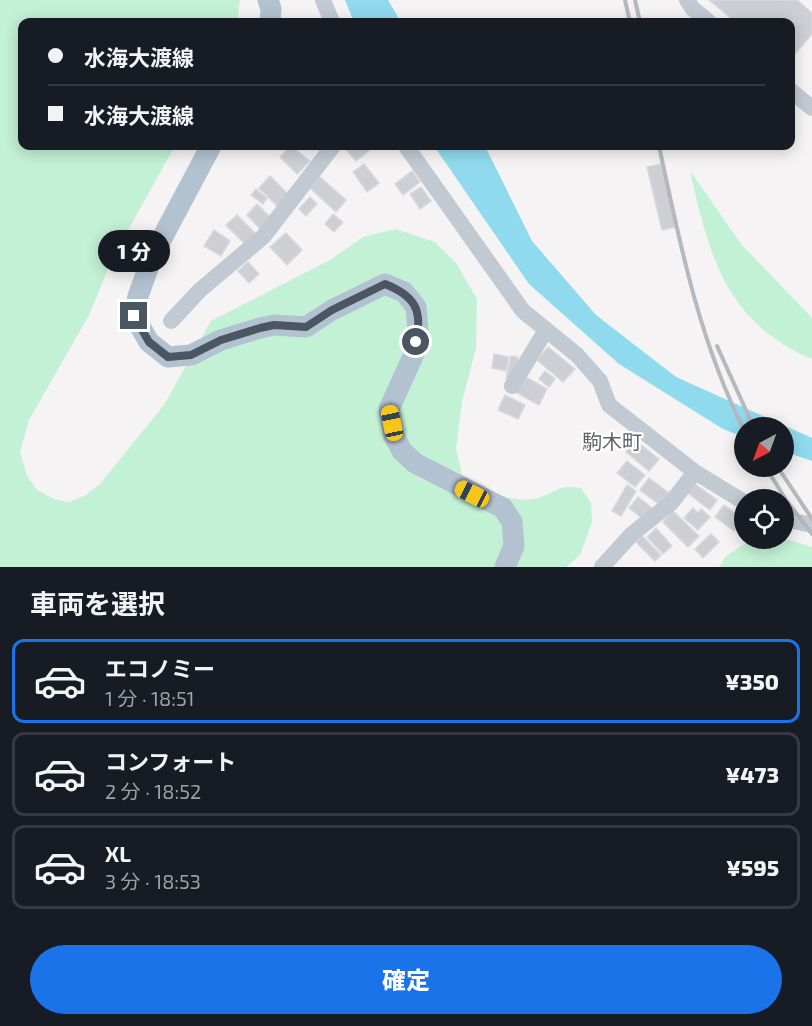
<!DOCTYPE html>
<html lang="ja">
<head>
<meta charset="utf-8">
<style>
	:root { --surface:#171b24; --page:#20242c; --text:#f1f3f6; --muted:#9ea1a6; --line:#363941; --accent:#1a73e8 }
	body { margin:0; font-family:"Exo 2","Noto Sans JP",sans-serif; background:var(--page); color:var(--text); height:100vh; display:flex; flex-direction:column; font-size:22px; white-space:nowrap }
	* { box-sizing:border-box; margin:0 }
	p { font-size:20px; color:var(--muted) }
	.icon { flex:none; width:33px; height:33px; fill:none; stroke:currentColor; stroke-width:2; stroke-linecap:round; stroke-linejoin:round }
	.map { position:relative; height:567px; overflow:hidden }
	.panel { display:flex; flex-direction:column; background:var(--surface); flex:1 }
	.panel>* { flex:none }
	.top-card { position:absolute; left:18px; top:18px; width:777px; height:132px; border-radius:12px; box-shadow:0 3px 15px #0003; display:grid; align-content:center; height:132px; padding:0 30px; background:var(--surface) }
	.needle { width:39px; rotate:221deg }
	.buttons { position:absolute; left:734px; top:417px; display:grid; gap:12px }
	.buttons a { display:grid; place-items:center; width:60px; height:60px; border-radius:50%; background:var(--surface); box-shadow:0 3px 15px #0003; font-size:30px }
	.end { position:absolute; width:27px; height:27px; margin:-14px; border:8px solid #4a5661; background:#fff; box-shadow:0 0 0 3px #fff }
	.from { border-radius:50% }
	.bubble { position:absolute; height:42px; border-radius:21px; background:var(--surface); box-shadow:0 3px 15px #0003; font-size:20px; font-weight:800; line-height:42px; text-align:center }
	.car { position:absolute; width:18px; height:36px; margin:-18px -9px; border-radius:8px; box-shadow:0 0 4px 2px #0007; background:linear-gradient(#f5c518 24%,#345 0 40%,#f5c518 0 76%,#345 0 86%,#f5c518 0) }
	.top-card b { display:flex; align-items:center; gap:21px; height:57px; font-size:22px }
	.top-card b+b { border-top:2px solid var(--line) }
	.top-card i { width:15px; height:15px; background:var(--text) }
	ul { padding:0; list-style:none }
	li { display:flex; align-items:center; gap:18px; height:84px; margin:0 12px 9px; padding:0 18px; border:3px solid var(--line); border-radius:12px }
	li div { flex:1 }
	li b { display:block; font-size:22px }
	li em { font-style:normal; font-weight:800 }
	li.current { border-color:var(--accent) }
	li>.icon { width:54px; height:54px; stroke-width:1.5 }
	h2 { padding:0 30px; font-size:27px; line-height:72px }
	.button { display:flex; gap:12px; margin-top:auto; padding:12px 30px }
	.button a { flex:1; height:69px; border-radius:36px; background:var(--accent); color:#fff; font-size:24px; font-weight:800; line-height:69px; text-align:center }
	.map>svg:first-child { display:block }
	.green { fill:#c3f1d5 }
	.water { fill:#90daee }
	.building { fill:#cdcfd5; stroke:#d7d9de; stroke-width:1.5 }
	.lines { fill:none; stroke-linecap:round; stroke-linejoin:round }
	.minor { stroke:#c1cad2; stroke-width:16 }
	.major { stroke:#b3c2d1; stroke-width:21 }
	.rail { stroke:#b5b8bd; stroke-width:4 }
	.route { stroke:#4a5661; stroke-width:8 }
	.labels { text-anchor:middle; dominant-baseline:central; stroke-width:4.5; stroke-linejoin:round; paint-order:stroke }
	.neighbourhood-label { font-size:20px; fill:#5f6368; stroke:#fff }
</style>
</head>
<body>
<div class="map">
<svg width="812" height="567" viewBox="0 0 812 567">
	<rect width="100%" height="100%" fill="#f5f3f3"/>
	<g class="green">
		<path d="M0,0H240L237,22H22V146H175L113,257L89,315L29,420L20,452L27,476L37,490L54,499L69,502L86,495L100,484L164,405L211,321L330,260L363,237L396,229L435,242L456,263L477,299L476,348L462,402L456,449L463,478C485,490 515,506 541,497C562,490 556,485 581,488L591,503L592,522L580,555L566,567H0Z"/>
		<path d="M690,171L742,245L812,318V359C726,323 709,255 690,171Z"/>
		<polygon points="783,538 812,547 812,567 719,567 726,556 752,539"/>
	</g>
	<g class="water">
		<polygon points="345,0 388,0 401,22 354,22"/>
		<polygon points="434,146 485,146 532,241 596,315 676,377 812,438 812,461 783,451 783,428 744,428 744,437 723,429 619,364 529,284"/>
	</g>
	<g class="building">
		<polygon points="709,0 797,0 812,13 812,34 790,60 790,22 736,22"/>
		<polygon points="291,146 310,161 297,174 280,157"/>
		<polygon points="346,146 368,146 371,149 356,161 344,147"/>
		<polygon points="364,164 379,183 367,192 353,172"/>
		<polygon points="661,164 676,227 662,230 647,167"/>
		<polygon points="412,171 420,182 403,195 395,184"/>
		<polygon points="270,176 288,194 277,206 259,188"/>
		<polygon points="320,177 346,200 336,212 310,188"/>
		<polygon points="421,187 431,201 420,209 410,194"/>
		<polygon points="256,189 267,198 263,204 251,195"/>
		<polygon points="310,197 317,204 306,216 299,209"/>
		<polygon points="257,204 272,219 261,230 247,215"/>
		<polygon points="333,214 343,222 334,232 325,224"/>
		<polygon points="237,215 257,235 245,244 226,225"/>
		<polygon points="214,230 230,241 221,256 204,246"/>
		<polygon points="286,233 302,250 287,265 270,247"/>
		<polygon points="248,262 259,274 249,283 238,271"/>
		<polygon points="548,347 575,369 563,382 537,360"/>
		<polygon points="494,354 509,357 506,371 492,368"/>
		<polygon points="511,356 518,357 513,381 506,379"/>
		<polygon points="545,371 555,379 549,387 539,379"/>
		<polygon points="524,376 547,389 539,405 515,392"/>
		<polygon points="505,395 525,405 518,419 498,410"/>
		<polygon points="635,440 659,459 649,471 626,452"/>
		<polygon points="627,461 645,475 635,487 617,473"/>
		<polygon points="649,478 669,493 660,505 640,490"/>
		<polygon points="695,484 717,500 710,510 688,493"/>
		<polygon points="627,485 636,491 621,516 612,511"/>
		<polygon points="638,497 652,508 643,519 629,508"/>
		<polygon points="724,505 743,519 734,531 715,517"/>
		<polygon points="693,508 698,513 701,509 710,517 698,530 684,518"/>
		<polygon points="673,511 699,536 688,547 663,522"/>
		<polygon points="656,528 672,546 663,554 647,537"/>
		<polygon points="711,534 719,542 703,558 695,549"/>
		<polygon points="642,536 661,555 655,561 636,542"/>
	</g>
	<g class="lines">
		<g class="minor">
			<polyline points="323,0 332,22"/>
			<polyline points="687,0 693,9 709,22"/>
			<polyline points="790,90 812,108"/>
			<polyline points="406,146 523,311 577,355 600,381 609,405 695,472 744,502"/>
			<polyline points="171,321 200,290 263,237 333,146"/>
			<polyline points="512,386 546,330"/>
			<polyline points="783,519 812,525"/>
			<polyline points="602,567 632,534 671,503 695,472"/>
		</g>
		<g class="major">
			<polyline points="268,0 271,9 270,22"/>
			<polyline points="211,146 153,255 138,296 134,316 149,342 168,357 191,355 221,340 260,328 274,325 306,327 332,310 385,284 404,292 416,307 418,330 414,354 389,409 394,436 402,451 415,463 503,508 512,522 514,546 505,567"/>
		</g>
		<g class="rail">
			<polyline points="625,0 630,22"/>
			<polyline points="635,0 640,22"/>
			<path d="M659,146C680,244 699,340 744,430"/>
			<polyline points="717,346 754,428"/>
			<polyline points="765,466 786,500 812,534"/>
			<polyline points="777,466 812,519"/>
		</g>
	</g>
	<g class="lines">
		<path class="route" d="M134,316L149,342L168,357L191,355L221,340L260,328L274,325L306,327L332,310L385,284C415,296 423,310 416,342"/>
	</g>
	<g class="labels">
		<g class="neighbourhood-label">
			<text x="612" y="441">駒木町</text>
		</g>
	</g>
</svg>
<div class="buttons">
<a><svg class="needle" viewBox="-14 -14 28 28"><path d="M0-13l5 13h-10z" fill="#e53935"/><path d="M0 13l5-13h-10z" fill="#9ea1a6"/></svg></a>
<a><svg class="icon" aria-label="locate" viewBox="0 0 24 24"><circle cx="12" cy="12" r="6"/><path d="M12 2v4M12 18v4M2 12h4M18 12h4"/></svg></a>
</div>
<i class="end from" style="left:416px;top:342px"></i>
<i class="end" style="left:134px;top:316px"></i>
<div class="bubble" style="left:98px;top:230px;width:72px">1 分</div>
<i class="car" style="left:392px;top:423px;rotate:348deg"></i>
<i class="car" style="left:472px;top:494px;rotate:297deg"></i>
<div class="top-card">
<b><i class="from"></i>水海大渡線</b>
<b><i></i>水海大渡線</b>
</div>
</div>
<section class="panel">
<h2>車両を選択</h2>
<ul>
<li class="current"><svg class="icon" aria-label="car" viewBox="0 0 24 24"><path d="M5 17H2v-5l4-1 3-4h7l3 4 3 1v5h-3M9 17h6M6 11h13"/><circle cx="7" cy="17" r="2"/><circle cx="17" cy="17" r="2"/></svg><div><b>エコノミー</b><p>1 分 · 18:51</p></div><em>¥350</em></li>
<li><svg class="icon" aria-label="car" viewBox="0 0 24 24"><path d="M5 17H2v-5l4-1 3-4h7l3 4 3 1v5h-3M9 17h6M6 11h13"/><circle cx="7" cy="17" r="2"/><circle cx="17" cy="17" r="2"/></svg><div><b>コンフォート</b><p>2 分 · 18:52</p></div><em>¥473</em></li>
<li><svg class="icon" aria-label="car" viewBox="0 0 24 24"><path d="M5 17H2v-5l4-1 3-4h7l3 4 3 1v5h-3M9 17h6M6 11h13"/><circle cx="7" cy="17" r="2"/><circle cx="17" cy="17" r="2"/></svg><div><b>XL</b><p>3 分 · 18:53</p></div><em>¥595</em></li>
</ul>
<div class="button"><a>確定</a></div>
</section>
</body>
</html>
